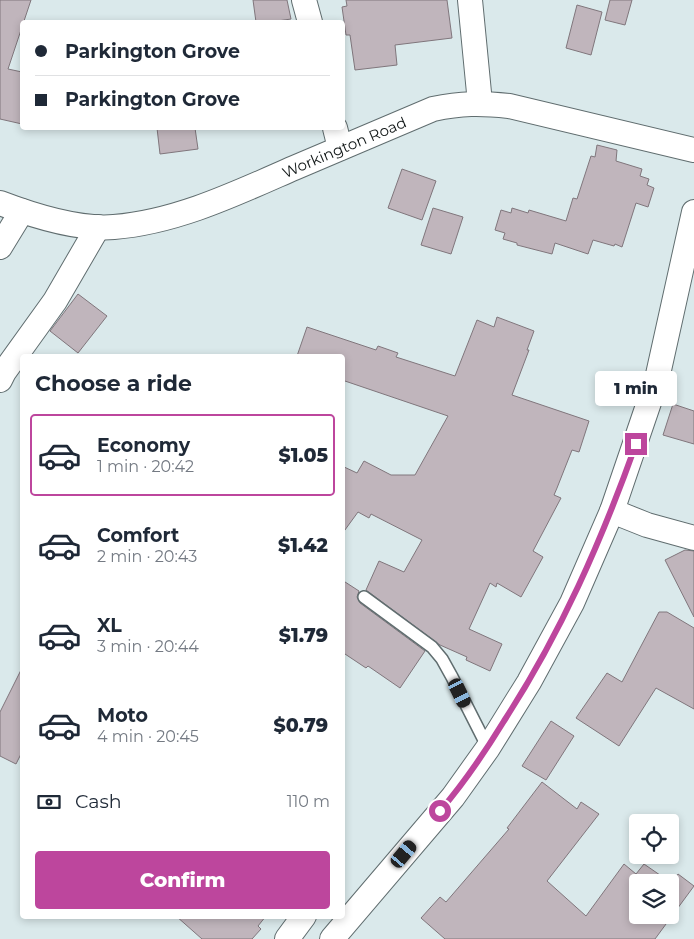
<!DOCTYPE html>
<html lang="en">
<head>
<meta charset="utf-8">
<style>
	:root { --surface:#fff; --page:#f6f6f7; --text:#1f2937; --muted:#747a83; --line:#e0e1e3; --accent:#bd469d }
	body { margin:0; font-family:Montserrat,sans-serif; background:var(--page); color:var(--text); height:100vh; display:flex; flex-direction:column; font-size:19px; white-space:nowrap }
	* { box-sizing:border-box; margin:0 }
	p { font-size:16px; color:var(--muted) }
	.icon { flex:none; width:28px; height:28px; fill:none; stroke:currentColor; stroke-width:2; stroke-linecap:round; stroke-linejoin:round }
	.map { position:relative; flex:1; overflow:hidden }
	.panel { position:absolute; left:20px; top:354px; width:325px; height:565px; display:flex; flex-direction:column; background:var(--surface); border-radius:5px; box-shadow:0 2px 8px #0003 }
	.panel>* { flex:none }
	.top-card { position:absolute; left:20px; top:20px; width:325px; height:110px; border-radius:5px; box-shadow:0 2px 8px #0003; display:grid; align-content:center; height:110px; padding:0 15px; background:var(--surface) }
	.controls { position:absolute; left:629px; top:814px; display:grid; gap:10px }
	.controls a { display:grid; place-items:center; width:50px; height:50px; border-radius:5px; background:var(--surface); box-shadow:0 2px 8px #0003; font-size:25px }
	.end { position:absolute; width:22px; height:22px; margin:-11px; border:6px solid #bd469d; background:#fff; box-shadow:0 0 0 2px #fff }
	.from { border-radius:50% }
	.bubble { position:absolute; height:35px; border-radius:5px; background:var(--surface); box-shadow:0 2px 8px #0003; font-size:16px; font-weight:800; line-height:35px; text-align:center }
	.car { position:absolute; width:15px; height:30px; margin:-15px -8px; border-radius:6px; box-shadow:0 0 4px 1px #0007; background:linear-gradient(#222 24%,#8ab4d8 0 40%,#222 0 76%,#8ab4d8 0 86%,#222 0) }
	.top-card b { display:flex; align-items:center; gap:18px; height:48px; font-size:19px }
	.top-card b+b { border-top:1px solid var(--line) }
	.top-card i { width:12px; height:12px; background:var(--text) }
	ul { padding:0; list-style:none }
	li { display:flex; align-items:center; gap:15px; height:82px; margin:0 10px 8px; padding:0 5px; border:2px solid transparent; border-radius:5px }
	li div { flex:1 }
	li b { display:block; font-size:19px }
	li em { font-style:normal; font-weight:800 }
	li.selected { border-color:var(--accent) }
	li>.icon { width:45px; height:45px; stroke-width:1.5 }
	h2 { padding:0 15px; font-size:22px; line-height:60px }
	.pay { display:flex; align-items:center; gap:12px; height:55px; padding:0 15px; font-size:19px }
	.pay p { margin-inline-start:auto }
	.action { display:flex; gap:10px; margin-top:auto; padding:10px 15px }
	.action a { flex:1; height:58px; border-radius:5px; background:var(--accent); color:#fff; font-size:20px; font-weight:800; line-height:58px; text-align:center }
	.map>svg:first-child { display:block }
	.building { fill:#c0b5bc; stroke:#80767c }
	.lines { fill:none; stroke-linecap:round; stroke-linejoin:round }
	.service-casing { stroke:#606d6f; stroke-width:14 }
	.minor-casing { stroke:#606d6f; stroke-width:26 }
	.service { stroke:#fff; stroke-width:11 }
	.minor { stroke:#fff; stroke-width:24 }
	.route { stroke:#bd469d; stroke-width:6 }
	.labels { text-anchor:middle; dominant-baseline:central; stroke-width:4; stroke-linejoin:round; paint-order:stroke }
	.street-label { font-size:15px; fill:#111717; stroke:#fff }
</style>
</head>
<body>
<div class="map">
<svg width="694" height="939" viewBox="0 0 694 939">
	<rect width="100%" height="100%" fill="#dae9eb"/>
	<g class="building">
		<polygon points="0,0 31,0 8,69 22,72 22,124 0,119"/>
		<polygon points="253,0 287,0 291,19 271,22 256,22"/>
		<polygon points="346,0 447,0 452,38 395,45 397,65 355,70 350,35 346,35 342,7 347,6"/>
		<polygon points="610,0 632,0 625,25 605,20"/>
		<polygon points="577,5 602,12 591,55 566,48"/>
		<polygon points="157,128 195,128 198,149 160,154"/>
		<polygon points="597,145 617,150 616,161 642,169 640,176 649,179 647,185 654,188 648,207 636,203 622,247 615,244 614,246 593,240 588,254 555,243 552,254 517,245 517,243 503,239 505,233 495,230 501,210 511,213 512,208 528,213 529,210 566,221 573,198 577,199 591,156 595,157"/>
		<polygon points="402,169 436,181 422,220 388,208"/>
		<polygon points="433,208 463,217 451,254 421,245"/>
		<polygon points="78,294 107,316 78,353 50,331"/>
		<polygon points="497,317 534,331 527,350 529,350 512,395 589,421 579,452 572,450 557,488 554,495 561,498 533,551 543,557 521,597 497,583 496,587 490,583 469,629 502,644 490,671 466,660 467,657 440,645 366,590 379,561 404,572 422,540 371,514 369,518 358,512 342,534 342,466 357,473 364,461 391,475 415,475 448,416 342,380 342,356 297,356 307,327 376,350 378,346 398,353 396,357 455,376 477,320 494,327"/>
		<polygon points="673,404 694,411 694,444 663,435"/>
		<polygon points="685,550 694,551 694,617 665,560"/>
		<polygon points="342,580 359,591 357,597 360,603 425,651 400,688 368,666 366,668 342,652"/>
		<polygon points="659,612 667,612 694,628 694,709 656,688 619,746 576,718 607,673 622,682"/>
		<polygon points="22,668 22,752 16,764 0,756 0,712"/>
		<polygon points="551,721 574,736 546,780 522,766"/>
		<polygon points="542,782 577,809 581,802 599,814 547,881 586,916 624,864 636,874 644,864 670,882 638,882 638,915 670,915 670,883 671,884 678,874 694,886 655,939 445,939 421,918 440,897 446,902 509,829 507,828"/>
		<polygon points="176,916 266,916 258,926 261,929 252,939 202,939"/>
	</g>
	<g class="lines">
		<g class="service-casing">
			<polyline id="service" points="364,597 432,647 442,659 452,677 488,748"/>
		</g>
		<g class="minor-casing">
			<g id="minor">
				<polyline points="304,0 310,22"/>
				<polyline points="470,0 480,103"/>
				<polyline points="335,128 340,148"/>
				<path id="s1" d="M0,203C34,216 78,230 114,227C177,222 237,193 294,168C340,148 387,129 433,109C462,103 480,103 509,106L694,150"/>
				<polyline points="0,247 22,211"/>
				<polyline points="0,380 4,372 55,301 98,227"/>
				<polyline points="612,511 647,525 694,538"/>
				<polyline points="287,939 304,916"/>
				<polyline points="332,939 453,797 488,748 529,682 572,603 612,511 657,379 694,212"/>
			</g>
		</g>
		<use href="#service" class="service"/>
		<use href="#minor" class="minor"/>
	</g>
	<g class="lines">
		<path class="route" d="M440,811C464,783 485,752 504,721C561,633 601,542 636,444"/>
	</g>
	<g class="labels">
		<g class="street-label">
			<text stroke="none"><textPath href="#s1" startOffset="362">Workington Road</textPath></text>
		</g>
	</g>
</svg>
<div class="controls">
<a><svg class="icon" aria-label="locate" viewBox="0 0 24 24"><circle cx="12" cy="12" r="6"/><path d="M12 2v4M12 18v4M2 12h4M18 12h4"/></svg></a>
<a><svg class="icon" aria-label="layers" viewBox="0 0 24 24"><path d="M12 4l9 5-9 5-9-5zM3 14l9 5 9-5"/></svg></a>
</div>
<i class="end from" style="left:440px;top:811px"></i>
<i class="end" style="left:636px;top:444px"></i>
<div class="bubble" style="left:595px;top:371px;width:82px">1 min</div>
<i class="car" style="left:460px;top:693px;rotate:154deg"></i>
<i class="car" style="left:404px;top:854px;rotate:40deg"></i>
<div class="top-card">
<b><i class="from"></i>Parkington Grove</b>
<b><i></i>Parkington Grove</b>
</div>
<section class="panel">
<h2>Choose a ride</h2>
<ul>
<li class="selected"><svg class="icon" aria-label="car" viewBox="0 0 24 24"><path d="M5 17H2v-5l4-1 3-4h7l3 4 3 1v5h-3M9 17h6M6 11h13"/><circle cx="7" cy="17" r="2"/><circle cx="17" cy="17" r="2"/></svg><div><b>Economy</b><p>1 min · 20:42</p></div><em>$1.05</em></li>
<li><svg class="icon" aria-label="car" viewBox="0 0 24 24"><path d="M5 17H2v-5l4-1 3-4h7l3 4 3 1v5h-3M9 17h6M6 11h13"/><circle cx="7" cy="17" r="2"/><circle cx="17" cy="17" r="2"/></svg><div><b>Comfort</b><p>2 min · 20:43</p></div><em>$1.42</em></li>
<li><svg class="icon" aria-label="car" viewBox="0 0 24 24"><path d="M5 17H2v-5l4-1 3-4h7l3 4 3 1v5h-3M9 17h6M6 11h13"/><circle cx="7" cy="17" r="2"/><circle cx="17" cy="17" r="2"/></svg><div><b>XL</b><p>3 min · 20:44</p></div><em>$1.79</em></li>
<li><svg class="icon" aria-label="car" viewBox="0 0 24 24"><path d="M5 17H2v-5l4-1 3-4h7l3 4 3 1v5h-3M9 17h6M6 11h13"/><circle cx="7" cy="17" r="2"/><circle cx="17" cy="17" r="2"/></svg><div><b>Moto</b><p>4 min · 20:45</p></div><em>$0.79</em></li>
</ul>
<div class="pay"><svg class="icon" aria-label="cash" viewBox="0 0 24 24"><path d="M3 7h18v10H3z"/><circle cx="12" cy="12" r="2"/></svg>Cash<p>110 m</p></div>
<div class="action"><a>Confirm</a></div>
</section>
</div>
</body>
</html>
